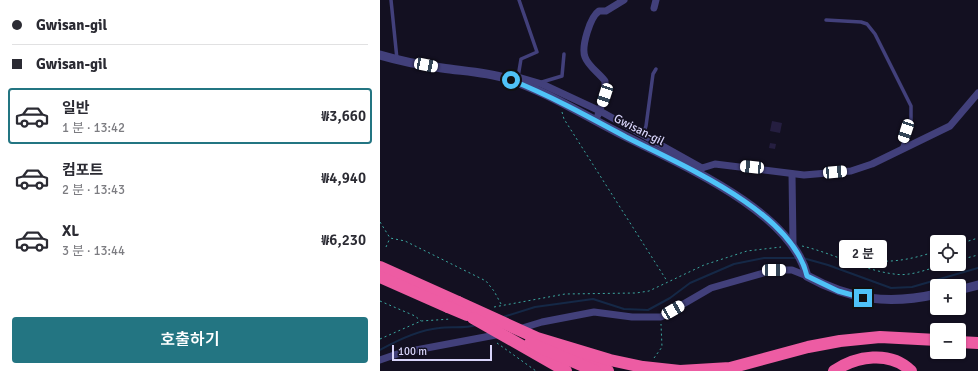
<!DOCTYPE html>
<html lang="ko">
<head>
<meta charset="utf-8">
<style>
	:root { --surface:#fff; --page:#f7f7f7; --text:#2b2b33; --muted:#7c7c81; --line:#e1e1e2; --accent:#237582 }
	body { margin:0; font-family:Signika,"Noto Sans KR",sans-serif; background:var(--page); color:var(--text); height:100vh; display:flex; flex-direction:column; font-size:15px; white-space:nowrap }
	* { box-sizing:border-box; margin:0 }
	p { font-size:13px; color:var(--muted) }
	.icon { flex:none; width:22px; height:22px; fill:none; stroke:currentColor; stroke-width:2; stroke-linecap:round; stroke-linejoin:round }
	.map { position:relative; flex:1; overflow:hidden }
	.details { display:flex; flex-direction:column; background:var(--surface); width:380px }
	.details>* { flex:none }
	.guide { display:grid; align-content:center; height:88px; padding:0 12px; background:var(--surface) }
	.tools { position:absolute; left:550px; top:235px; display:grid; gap:8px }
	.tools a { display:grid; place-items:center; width:36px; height:36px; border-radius:4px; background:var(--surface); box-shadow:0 1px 3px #0004; font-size:20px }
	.scale { position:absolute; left:12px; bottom:10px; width:100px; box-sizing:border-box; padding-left:4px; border:2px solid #d8d4fa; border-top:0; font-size:11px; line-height:14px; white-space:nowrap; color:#d8d4fa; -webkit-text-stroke:3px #131021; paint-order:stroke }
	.end { position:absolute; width:18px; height:18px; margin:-9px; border:5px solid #4fc3f7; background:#111; box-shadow:0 0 0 2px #111 }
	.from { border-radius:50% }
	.bubble { position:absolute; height:28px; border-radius:4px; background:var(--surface); box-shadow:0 1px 3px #0004; font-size:13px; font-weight:600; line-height:28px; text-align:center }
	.car { position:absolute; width:12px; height:24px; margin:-12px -6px; border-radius:5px; box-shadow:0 0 3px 1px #0007; background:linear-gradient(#fff 24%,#345 0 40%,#fff 0 76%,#345 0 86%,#fff 0) }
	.guide b { display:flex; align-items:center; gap:14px; height:38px; font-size:15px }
	.guide b+b { border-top:1px solid var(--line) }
	.guide i { width:10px; height:10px; background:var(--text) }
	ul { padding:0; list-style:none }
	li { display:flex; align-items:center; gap:12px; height:56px; margin:0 8px 6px; padding:0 4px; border:2px solid transparent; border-radius:4px }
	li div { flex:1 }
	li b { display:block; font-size:15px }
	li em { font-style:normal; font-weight:600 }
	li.current { border-color:var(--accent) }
	li>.icon { width:36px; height:36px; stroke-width:1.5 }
	.primary-button { display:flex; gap:8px; margin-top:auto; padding:8px 12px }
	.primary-button a { flex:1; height:46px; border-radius:4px; background:var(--accent); color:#fff; font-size:16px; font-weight:600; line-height:46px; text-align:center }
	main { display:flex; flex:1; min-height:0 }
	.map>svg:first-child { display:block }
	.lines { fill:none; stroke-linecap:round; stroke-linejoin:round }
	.stream { stroke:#152846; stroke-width:2 }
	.building { fill:#251e40 }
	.path { stroke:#3ba7a0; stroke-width:1; stroke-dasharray:2 3; stroke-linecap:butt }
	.service { stroke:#42407b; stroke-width:3.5 }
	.minor { stroke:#42407b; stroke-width:7 }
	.tertiary { stroke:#42407b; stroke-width:9 }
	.motorway { stroke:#ed5ca3; stroke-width:12 }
	.motorway-bridge { stroke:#ed5ca3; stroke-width:12 }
	.route { stroke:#4fc3f7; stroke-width:5 }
	.labels { text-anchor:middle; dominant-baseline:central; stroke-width:3.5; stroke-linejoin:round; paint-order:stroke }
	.street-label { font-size:12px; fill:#d8d4fa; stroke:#131021 }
</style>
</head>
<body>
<main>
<section class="details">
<div class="guide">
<b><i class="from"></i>Gwisan-gil</b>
<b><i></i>Gwisan-gil</b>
</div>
<ul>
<li class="current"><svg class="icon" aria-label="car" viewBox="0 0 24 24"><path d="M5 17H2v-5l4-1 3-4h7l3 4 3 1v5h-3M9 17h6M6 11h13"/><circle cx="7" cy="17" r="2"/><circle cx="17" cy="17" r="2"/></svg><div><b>일반</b><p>1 분 · 13:42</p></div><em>₩3,660</em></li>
<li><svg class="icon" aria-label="car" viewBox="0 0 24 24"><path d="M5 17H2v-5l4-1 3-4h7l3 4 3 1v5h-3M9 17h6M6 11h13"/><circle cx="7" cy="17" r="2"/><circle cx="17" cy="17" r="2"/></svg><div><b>컴포트</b><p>2 분 · 13:43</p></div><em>₩4,940</em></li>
<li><svg class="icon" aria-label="car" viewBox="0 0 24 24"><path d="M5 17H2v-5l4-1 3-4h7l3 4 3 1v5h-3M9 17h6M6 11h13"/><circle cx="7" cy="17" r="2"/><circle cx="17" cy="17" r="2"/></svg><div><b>XL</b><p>3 분 · 13:44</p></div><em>₩6,230</em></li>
</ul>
<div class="primary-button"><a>호출하기</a></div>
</section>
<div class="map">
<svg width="598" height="371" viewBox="0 0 598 371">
	<rect width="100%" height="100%" fill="#131021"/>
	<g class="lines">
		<g class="stream">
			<polyline points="423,258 448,265 511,288 532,287 598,268"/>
			<polyline points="123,317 155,307 213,299 244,309 268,310 290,298 310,283 354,264 384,258 417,258"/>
			<path d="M0,350C16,341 40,330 59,328C71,326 84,329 96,325"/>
		</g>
	</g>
	<g class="building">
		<polygon points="392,121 402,123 400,133 390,131"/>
		<polygon points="390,143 396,144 395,149 389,148"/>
	</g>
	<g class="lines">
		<g class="path">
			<polyline points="182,112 184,119 287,281"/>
			<polyline points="0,222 10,238 25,241 106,281 114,291 121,304"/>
			<polyline points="579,244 598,238"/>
			<path d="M422,246C453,253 482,270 514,274C531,277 550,268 566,264"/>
			<polyline points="6,247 10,238"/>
			<path d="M461,259C478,257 495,262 511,261C527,260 542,256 557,251"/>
			<polyline points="579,260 598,255"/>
			<polyline points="0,301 35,316 41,321"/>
			<polyline points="114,307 185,294 256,293 269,291 324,265 367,251 401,247"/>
			<polyline points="0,339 41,321 71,319"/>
			<polyline points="117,343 156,371"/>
			<polyline points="274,358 282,347 281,324"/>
		</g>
		<g class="service">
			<polyline points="11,0 17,59"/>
			<polyline points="446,20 481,22 487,24 495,34 531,106 531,120 521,150"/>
			<polyline points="138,77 141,59 157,52 139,0"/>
			<polyline points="162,82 182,76 184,54"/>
			<polyline points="263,135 266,126 273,74 276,69"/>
		</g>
		<g class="minor">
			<polyline points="274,8 276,0"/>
			<polyline points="126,77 138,77 162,84 220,111 322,168"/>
			<path d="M218,115L225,95V81C219,73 208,66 205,57C201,47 210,17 219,11H226L244,0"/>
			<polyline points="318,172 322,168 335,164 424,175 471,171 492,164 570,126 598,93"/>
			<polyline points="412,174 413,244"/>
			<polyline points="139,329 162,322 214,312 252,317 281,317 331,288 394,270 412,270 427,276"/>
			<polyline points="0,360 20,353 121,334"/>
		</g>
		<g class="tertiary">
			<path d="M0,55C20,61 41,65 62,68C82,71 105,72 125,78C164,90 200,113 237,132C293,161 411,209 427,276C470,300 509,305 557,294"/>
			<polyline points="579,290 598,285"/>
		</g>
		<g class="motorway">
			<polyline points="0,267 78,302"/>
			<polyline points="0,277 68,307"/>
			<polyline points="579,342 598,343"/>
			<polyline points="180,349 228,371"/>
			<polyline points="300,371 350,368 428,347 460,341 500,337 557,340"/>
			<path d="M454,371C476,356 510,350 531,371"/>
		</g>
		<g class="motorway-bridge">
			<polyline points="78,302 157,338 230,360 263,367 300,371"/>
			<polyline points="68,307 87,315"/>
			<polyline points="93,318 186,371"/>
			<polyline points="150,343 215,371"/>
		</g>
	</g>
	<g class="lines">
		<path class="route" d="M131,80C171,96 209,117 246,137C301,165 412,211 427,276L458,291L483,298"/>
	</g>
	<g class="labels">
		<g class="street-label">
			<text transform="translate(259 130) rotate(27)">Gwisan-gil</text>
		</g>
	</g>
</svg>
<div class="tools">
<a><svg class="icon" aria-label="locate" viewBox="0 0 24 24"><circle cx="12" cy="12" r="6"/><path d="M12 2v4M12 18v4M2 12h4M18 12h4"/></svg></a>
<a>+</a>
<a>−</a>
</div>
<div class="scale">100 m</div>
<i class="end from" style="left:131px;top:80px"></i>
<i class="end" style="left:483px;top:298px"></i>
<div class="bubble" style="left:459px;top:240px;width:48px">2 분</div>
<i class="car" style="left:46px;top:65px;rotate:101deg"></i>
<i class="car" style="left:225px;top:95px;rotate:198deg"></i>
<i class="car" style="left:526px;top:131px;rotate:198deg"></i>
<i class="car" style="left:372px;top:167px;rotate:276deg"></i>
<i class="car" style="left:455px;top:172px;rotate:85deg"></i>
<i class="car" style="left:394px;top:270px;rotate:89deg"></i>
<i class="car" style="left:293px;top:310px;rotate:60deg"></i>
</div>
</main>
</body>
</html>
